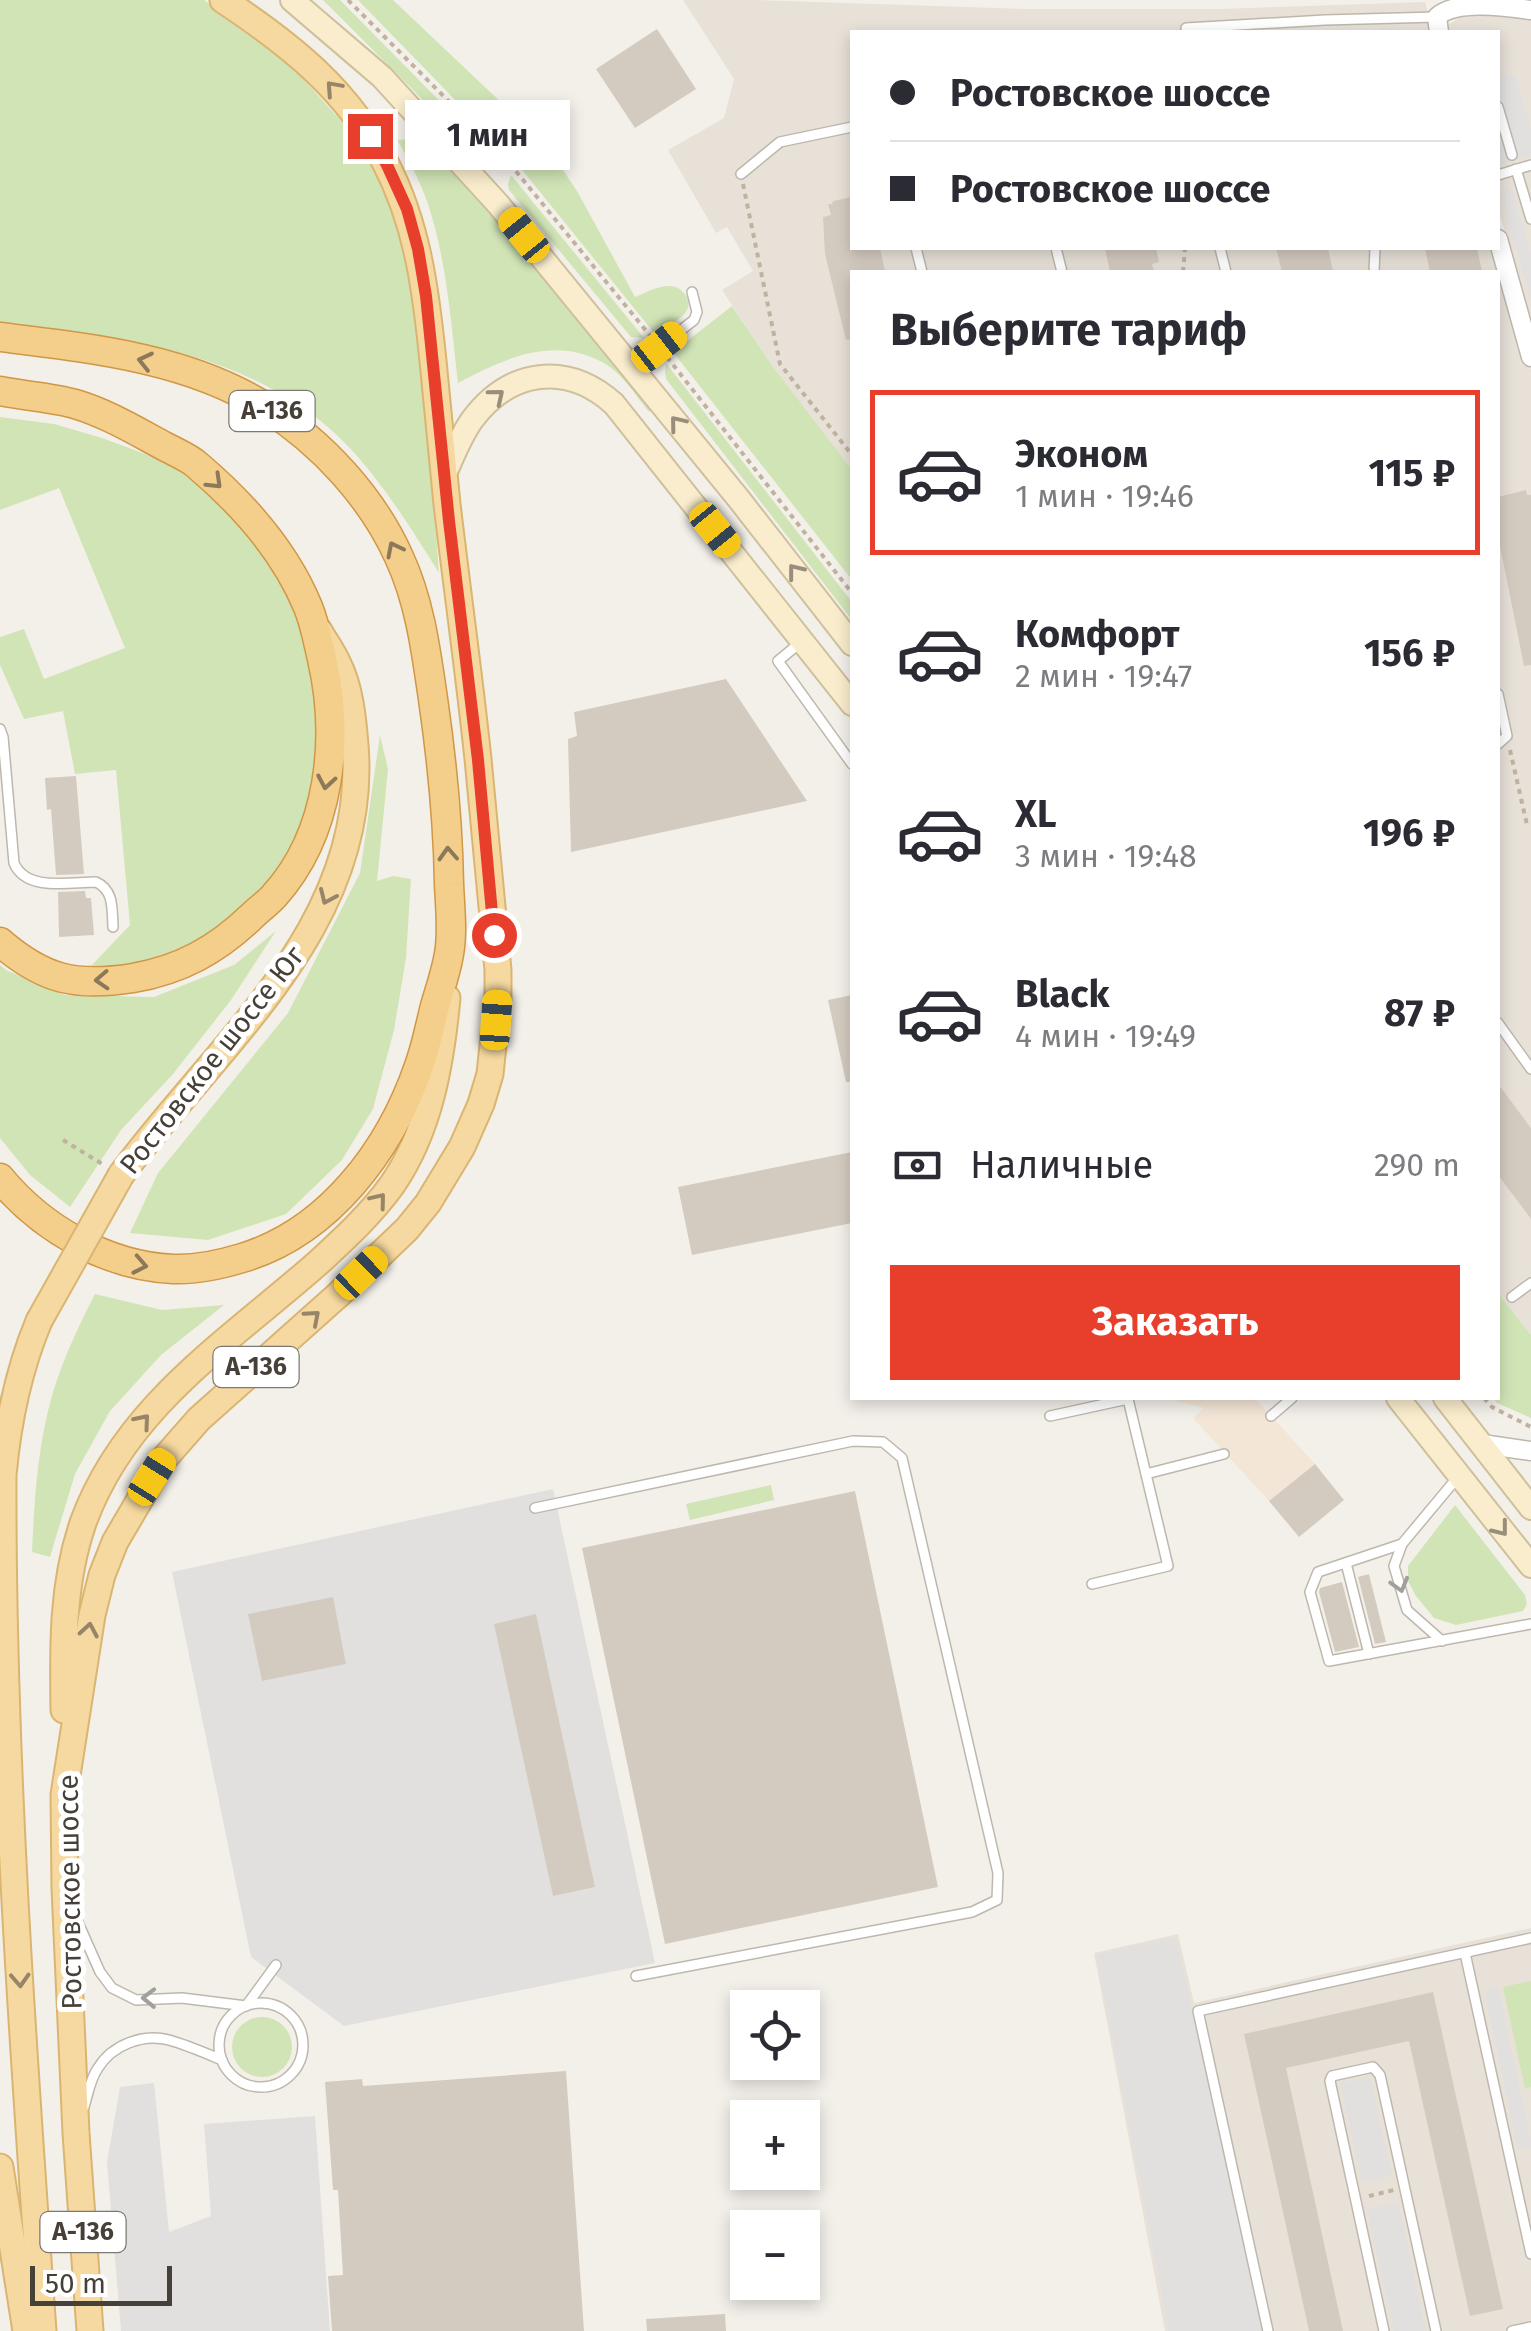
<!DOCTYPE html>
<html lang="ru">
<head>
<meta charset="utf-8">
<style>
	:root { --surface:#fff; --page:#f7f7f7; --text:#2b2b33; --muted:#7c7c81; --line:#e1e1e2; --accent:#e83f2c }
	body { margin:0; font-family:"Fira Sans",sans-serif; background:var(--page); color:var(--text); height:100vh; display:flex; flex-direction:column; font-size:38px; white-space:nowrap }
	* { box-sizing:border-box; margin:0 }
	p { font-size:32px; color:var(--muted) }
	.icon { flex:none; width:55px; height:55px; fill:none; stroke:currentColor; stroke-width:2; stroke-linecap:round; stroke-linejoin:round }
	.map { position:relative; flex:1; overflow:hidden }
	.side { position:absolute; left:850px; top:270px; width:650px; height:1130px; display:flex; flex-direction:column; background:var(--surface); border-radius:0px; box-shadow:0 5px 15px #0003 }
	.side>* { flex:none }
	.banner { position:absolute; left:850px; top:30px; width:650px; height:220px; border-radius:0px; box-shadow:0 5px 15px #0003; display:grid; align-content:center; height:220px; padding:0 40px; background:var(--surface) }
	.controls { position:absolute; left:730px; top:1990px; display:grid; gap:20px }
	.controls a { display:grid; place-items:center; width:90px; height:90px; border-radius:0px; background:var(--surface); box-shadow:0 5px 15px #0003; font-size:50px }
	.scale { position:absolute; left:30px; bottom:25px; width:142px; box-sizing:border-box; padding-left:10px; border:5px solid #474038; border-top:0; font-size:28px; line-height:35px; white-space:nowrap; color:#474038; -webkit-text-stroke:8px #fff; paint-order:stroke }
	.end { position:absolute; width:45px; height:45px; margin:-22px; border:12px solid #e83f2c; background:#fff; box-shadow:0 0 0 5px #fff }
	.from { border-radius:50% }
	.bubble { position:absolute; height:70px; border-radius:0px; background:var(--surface); box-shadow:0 5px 15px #0003; font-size:32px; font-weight:700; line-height:70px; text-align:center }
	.car { position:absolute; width:30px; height:60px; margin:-30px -15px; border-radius:12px; box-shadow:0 0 8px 2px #0007; background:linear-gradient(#f5c518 24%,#345 0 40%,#f5c518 0 76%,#345 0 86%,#f5c518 0) }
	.banner b { display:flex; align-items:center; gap:35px; height:95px; font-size:38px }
	.banner b+b { border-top:2px solid var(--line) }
	.banner i { width:25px; height:25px; background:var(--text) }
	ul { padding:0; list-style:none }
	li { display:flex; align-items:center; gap:30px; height:165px; margin:0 20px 15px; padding:0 20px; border:5px solid transparent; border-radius:0px }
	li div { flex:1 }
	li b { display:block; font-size:38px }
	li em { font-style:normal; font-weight:700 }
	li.current { border-color:var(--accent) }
	li>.icon { width:90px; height:90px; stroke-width:1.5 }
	h2 { padding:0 40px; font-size:45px; line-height:120px }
	.pay { display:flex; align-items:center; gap:25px; height:110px; padding:0 40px; font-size:38px }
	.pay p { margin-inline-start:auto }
	.button { display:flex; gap:20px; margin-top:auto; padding:20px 40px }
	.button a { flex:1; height:115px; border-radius:0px; background:var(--accent); color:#fff; font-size:40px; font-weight:700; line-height:115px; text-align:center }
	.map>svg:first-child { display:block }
	.residential { fill:#e7e1d8 }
	.commercial { fill:#f3e6d7 }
	.green { fill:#d1e4b6 }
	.parking { fill:#e2e0de }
	.building { fill:#d4cbc0 }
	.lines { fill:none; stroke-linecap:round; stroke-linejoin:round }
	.service-casing { stroke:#beb7ad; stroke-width:12 }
	.minor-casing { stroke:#beb7ad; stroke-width:21 }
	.secondary-casing { stroke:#cfc09d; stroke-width:26 }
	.primary-casing { stroke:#dab571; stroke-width:29 }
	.trunk-casing { stroke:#d09746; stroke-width:31 }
	.path { stroke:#bfb29f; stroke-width:4; stroke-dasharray:5 5; stroke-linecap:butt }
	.service { stroke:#fff; stroke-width:9 }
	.minor { stroke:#fff; stroke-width:18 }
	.secondary { stroke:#faedcd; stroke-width:22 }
	.primary { stroke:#f6d9a0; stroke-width:25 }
	.trunk { stroke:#f4ce8b; stroke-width:28 }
	.primary-bridge-casing { stroke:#dab571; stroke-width:29; stroke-linecap:butt }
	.primary-bridge { stroke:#f6d9a0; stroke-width:25 }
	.oneway { stroke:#968567 }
	.oneway2 { stroke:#8c7959 }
	.oneway3 { stroke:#988e7b }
	.oneway4 { stroke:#a3a09c }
	.route { stroke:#e83f2c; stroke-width:12 }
	.labels { text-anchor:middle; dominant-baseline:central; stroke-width:10; stroke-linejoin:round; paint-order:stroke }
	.shield { fill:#fff; stroke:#7e7974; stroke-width:2.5 }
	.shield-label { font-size:25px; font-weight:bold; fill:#474038 }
	.street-label { font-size:28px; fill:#474038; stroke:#fff }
</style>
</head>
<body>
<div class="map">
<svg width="1531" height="2331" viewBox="0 0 1531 2331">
	<rect width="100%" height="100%" fill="#f3f0ea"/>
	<g class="residential">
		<polygon points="683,0 755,0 1025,9 1221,9 1425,2 1434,32 852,32 852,248 1496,248 1531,370 1531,1335 1498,1293 1498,272 852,272 852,475 773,367 722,290 753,271 727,227 716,233 668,150 724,118 734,79"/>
		<polygon points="1482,12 1531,20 1531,319 1498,209 1498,32 1449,32 1449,24 1468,13"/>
		<polygon points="1531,1928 1531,2331 1165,2331 1094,1953 1178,1934 1194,2003"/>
	</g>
	<polygon class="commercial" points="1166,1398 1255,1398 1315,1464 1269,1501 1193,1418 1204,1408"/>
	<g class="green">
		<path d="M0,0H204L298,73L343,123L368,158L387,198L404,243L415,300L423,360L439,573C411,528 383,483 346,444C288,384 202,353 121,340C82,333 40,332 0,328Z"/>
		<polygon points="323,0 340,0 493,155 480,155 475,152"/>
		<polygon points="358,0 393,0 525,125 502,148"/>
		<path d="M411,139C446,148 524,251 549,282C584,324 618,366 652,408L649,412C636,396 624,376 607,365C557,334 504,358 458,383C451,323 447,262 428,204C420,181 409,160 397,140Z"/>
		<path d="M543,140L577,191L635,297C650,291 674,276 686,296C688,301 690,305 687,310C682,320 663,328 655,334L519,166Z"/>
		<polygon points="511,175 644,338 631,337 509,190 508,184"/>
		<polygon points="732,306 773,367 852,470 852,580 673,352"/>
		<polygon points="666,363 852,602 852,620 666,379 665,372"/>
		<polygon points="0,417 54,424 102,438 164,461 214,496 243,524 293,595 322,676 312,822 262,904 181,957 122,968 92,965 130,925 116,770 75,774 63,711 24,719 0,665 0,637 24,629 44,679 125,648 59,488 0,510"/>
		<polygon points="380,735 388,769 377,881 393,876 411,879 406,958 394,1030 373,1109 342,1160 286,1214 208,1240 130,1233 158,1173 288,1013 360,873"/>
		<polygon points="276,931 231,1000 173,1074 121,1130 70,1207 30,1175 0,1138 0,965 6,970 65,995 154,997 234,965"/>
		<polygon points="1498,1293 1531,1335 1531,1418 1497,1403 1493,1398 1498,1398"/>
		<path d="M95,1294L162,1310L224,1305L161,1355L110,1411L75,1474L50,1557L32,1552C34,1504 37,1457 48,1411C58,1369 76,1331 95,1294Z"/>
		<polygon points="771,1485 774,1500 690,1520 686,1504"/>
		<polygon points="1455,1505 1525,1595 1527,1604 1523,1611 1456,1625 1434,1618 1416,1596 1408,1581 1408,1566"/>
		<polygon points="1531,1981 1531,2087 1525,2088 1503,1987"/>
		<circle cx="262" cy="2047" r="30"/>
	</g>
	<g class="parking">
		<polygon points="1498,73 1516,77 1531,130 1531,156 1498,165"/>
		<polygon points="1512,189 1531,253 1531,299 1500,193"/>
		<polygon points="553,1489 655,1963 344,2026 251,1957 172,1572"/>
		<polygon points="1176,1937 1262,2331 1169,2331 1096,1954"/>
		<polygon points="1498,1988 1531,2141 1531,2146 1518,2149 1484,1991"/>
		<polygon points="1370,2077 1392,2176 1362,2183 1340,2083"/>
		<polygon points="154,2083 169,2232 211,2216 204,2124 315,2116 330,2331 121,2331 107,2162 120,2087"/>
		<polygon points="1398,2203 1426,2331 1394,2331 1367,2209"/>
	</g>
	<g class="building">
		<polygon points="657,29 696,89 635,128 596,69"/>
		<polygon points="852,197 852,248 880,248 885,272 852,272 852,339 846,340 825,254 823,217 831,215 828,204 832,204 833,201"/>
		<polygon points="1105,248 1156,248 1159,262 1152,264 1154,272 1110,272"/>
		<polygon points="1276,248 1328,248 1333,272 1282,272"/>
		<polygon points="1425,248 1477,248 1482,272 1430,272"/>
		<polygon points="1526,490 1527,495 1531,495 1531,665 1524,666 1498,536 1498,497"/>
		<polygon points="726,679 807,801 571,852 568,739 577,736 574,712"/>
		<polygon points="76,776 84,874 56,875 51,809 47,810 45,778"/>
		<polygon points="85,891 86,898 91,898 94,935 59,937 58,892"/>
		<polygon points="852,995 852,1082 846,1082 828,1000"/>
		<polygon points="1498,1084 1531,1128 1531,1219 1498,1175"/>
		<polygon points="852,1152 852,1223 692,1255 678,1187"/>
		<polygon points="1315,1464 1344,1500 1299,1537 1269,1501"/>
		<polygon points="855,1491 938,1887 665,1944 582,1548"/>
		<polygon points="1369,1574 1386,1642 1375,1644 1358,1577"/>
		<polygon points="1342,1582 1359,1647 1335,1652 1319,1592 1320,1588"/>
		<polygon points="333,1597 346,1664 262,1681 248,1614"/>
		<polygon points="536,1614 595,1887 553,1896 494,1624"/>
		<polygon points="1433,1992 1503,2309 1470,2316 1409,2041 1286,2068 1343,2331 1309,2331 1244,2034"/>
		<polygon points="566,2071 584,2331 332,2331 328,2276 343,2275 338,2190 333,2190 325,2082 362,2079 363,2086"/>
		<polygon points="725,2314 726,2331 647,2331 646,2319"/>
	</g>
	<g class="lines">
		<g class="service-casing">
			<g id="service">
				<polyline points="1187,32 1186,28 1325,20 1437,17"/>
				<polyline points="1498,107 1512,155"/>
				<polyline points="1516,169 1531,219"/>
				<polyline points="741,174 780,142 852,127"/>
				<polyline points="1498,175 1531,165"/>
				<polyline points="916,248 922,272"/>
				<polyline points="1056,248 1062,272"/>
				<polyline points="1220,248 1226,272"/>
				<polyline points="1374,272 1375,248"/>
				<polyline points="635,366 694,320 697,312 692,292"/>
				<polyline points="801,642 778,661 852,764"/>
				<polyline points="1498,694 1507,736 1498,744"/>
				<path d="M0,729L3,737L14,863C26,892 70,882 96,882C114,890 112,909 113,927"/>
				<polyline points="1498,1023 1531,1069"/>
				<polyline points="1512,1297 1531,1283"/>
				<polyline points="1050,1416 1128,1399 1168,1566 1092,1584"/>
				<polyline points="1271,1416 1292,1398"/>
				<polyline points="1146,1474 1224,1454"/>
				<polyline points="535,1508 853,1441 883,1442 902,1458 998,1873 997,1900 972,1912 636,1976"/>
				<polyline points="1402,1544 1318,1572 1310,1592 1329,1661 1531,1624"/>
				<polyline points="1346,1563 1369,1654"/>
				<polyline points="1442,1641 1407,1610 1394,1566 1402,1544 1457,1478"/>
				<polyline points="76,1918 100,1972 112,1988 136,2000 182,1998 246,2006 276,1965"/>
				<polyline points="1465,1953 1531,2254"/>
				<circle cx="261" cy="2045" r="42"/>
				<path d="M84,2107C88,2094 90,2079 98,2068C112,2045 143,2033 169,2040C187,2045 205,2053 222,2060"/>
				<polyline points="1268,2331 1198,2011 1531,1938"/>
				<polyline points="1384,2331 1330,2081 1332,2076 1373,2067 1380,2075 1436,2331"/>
				<polyline points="1512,2331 1531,2327"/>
			</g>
		</g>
		<g class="minor-casing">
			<g id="minor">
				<path d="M1439,32L1437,17C1455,0 1502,6 1531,10"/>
				<polyline points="1498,239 1531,357"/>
				<polyline points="1482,1444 1531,1451"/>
			</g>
		</g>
		<g class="secondary-casing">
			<g id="secondary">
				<polyline points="292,0 382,77 498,204 738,498 852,644"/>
				<path d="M444,476C453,456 460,437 472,420C510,369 567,362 614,404L852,704"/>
				<polyline points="1398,1398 1531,1566"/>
				<polyline points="1445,1398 1531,1508"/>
			</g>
		</g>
		<g class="primary-casing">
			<g id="primary">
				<path d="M121,1175C217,1044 370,925 355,745C353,720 350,687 338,664C333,652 325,642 319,631"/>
				<path d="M39,1321C18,1371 8,1421 3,1475C2,1761 23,2046 43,2331"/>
				<path d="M64,1710C63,1647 62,1584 83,1523C125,1406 231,1340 319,1262C345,1238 371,1214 392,1185C430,1130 441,1062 447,998"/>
				<polyline points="0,2167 26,2331"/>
				<path d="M90,2331L76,2133L65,1888L64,1795L92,1615L102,1575L115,1542L163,1460L199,1419L338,1295L407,1229L428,1203L462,1147L481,1104L490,1074L498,998V970C491,900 485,829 478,759C469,674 457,589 447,504C442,456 438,409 433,361C426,292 418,226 386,164C348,90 291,45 223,0"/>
			</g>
		</g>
		<g class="trunk-casing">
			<g id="trunk">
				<path d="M0,337C90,348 189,358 267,408C322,443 372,497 399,557C420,602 426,651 433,699C442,761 448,822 449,884C450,907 453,932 449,954C446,972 440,989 435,1006C430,1026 426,1047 419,1066C390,1150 329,1232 242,1258C219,1265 197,1270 173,1269C107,1266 42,1229 0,1178"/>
				<path d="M0,391C24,396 51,397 75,404C106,413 136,431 164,446C175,452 188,457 197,465C243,504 285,551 308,607C315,624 318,642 322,659C340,738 331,833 274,896C268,903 259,909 252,916C217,950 180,970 133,978C76,987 44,980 0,942"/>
			</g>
		</g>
		<g class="path">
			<polyline points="348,0 506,159 652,338"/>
			<polyline points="743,184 780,364 852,455"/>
			<polyline points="1183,272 1185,248"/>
			<polyline points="667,357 852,593"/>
			<polyline points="1510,750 1527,825"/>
			<polyline points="63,1140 104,1165"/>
			<polyline points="1484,1398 1492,1407 1531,1427"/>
			<polyline points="1369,2196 1394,2190"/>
		</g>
		<use href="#service" class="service"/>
		<use href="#minor" class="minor"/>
		<use href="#secondary" class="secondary"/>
		<use href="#primary" class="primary"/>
		<use href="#trunk" class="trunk"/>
		<g class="primary-bridge-casing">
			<polyline id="primary-bridge" points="39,1321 121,1175"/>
		</g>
		<use href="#primary-bridge" class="primary-bridge"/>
	</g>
	<defs><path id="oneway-chevron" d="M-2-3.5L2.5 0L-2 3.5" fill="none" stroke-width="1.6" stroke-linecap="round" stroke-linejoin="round" transform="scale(2.5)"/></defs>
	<g class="oneway">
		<use href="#oneway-chevron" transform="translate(333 88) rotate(-132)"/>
		<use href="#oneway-chevron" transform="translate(327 897) rotate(114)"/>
		<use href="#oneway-chevron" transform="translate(379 1200) rotate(-51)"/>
		<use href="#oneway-chevron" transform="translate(313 1317) rotate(-41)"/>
		<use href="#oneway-chevron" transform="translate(143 1421) rotate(-50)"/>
		<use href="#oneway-chevron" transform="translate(89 1630) rotate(-80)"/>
		<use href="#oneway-chevron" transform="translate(20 1980) rotate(87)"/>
	</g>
	<g class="oneway2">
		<use href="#oneway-chevron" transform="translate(145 361) rotate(-167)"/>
		<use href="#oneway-chevron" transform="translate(215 482) rotate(44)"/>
		<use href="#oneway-chevron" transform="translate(394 549) rotate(-117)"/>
		<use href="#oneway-chevron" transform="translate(326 782) rotate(100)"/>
		<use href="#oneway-chevron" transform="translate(448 854) rotate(-93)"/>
		<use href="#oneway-chevron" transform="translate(102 980) rotate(177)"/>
		<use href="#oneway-chevron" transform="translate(140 1265) rotate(11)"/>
	</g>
	<g class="oneway3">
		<use href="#oneway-chevron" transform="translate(497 396) rotate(-39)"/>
		<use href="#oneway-chevron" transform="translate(677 423) rotate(-129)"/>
		<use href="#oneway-chevron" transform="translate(795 571) rotate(-128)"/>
		<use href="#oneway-chevron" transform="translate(1501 1529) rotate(52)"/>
	</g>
	<g class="oneway4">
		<use href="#oneway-chevron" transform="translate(1400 1585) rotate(74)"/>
		<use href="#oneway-chevron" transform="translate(149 1998) rotate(-179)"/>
	</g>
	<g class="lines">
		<polyline class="route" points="370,136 387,165 407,209 418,249 426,296 449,521 478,760 494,935"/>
	</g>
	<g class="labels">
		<g class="shield">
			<rect x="229.5" y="391" width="85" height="40" rx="8"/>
			<rect x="213.5" y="1347" width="85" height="40" rx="8"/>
			<rect x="40.5" y="2212" width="85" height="40" rx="8"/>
		</g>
		<g class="shield-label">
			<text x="272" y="411">А-136</text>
			<text x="256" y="1367">А-136</text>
			<text x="83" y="2232">А-136</text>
		</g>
		<g class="street-label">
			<text transform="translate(212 1060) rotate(-52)">Ростовское шоссе Юг</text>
			<text transform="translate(70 1892) rotate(-91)">Ростовское шоссе</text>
		</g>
	</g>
</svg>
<div class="controls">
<a><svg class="icon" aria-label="locate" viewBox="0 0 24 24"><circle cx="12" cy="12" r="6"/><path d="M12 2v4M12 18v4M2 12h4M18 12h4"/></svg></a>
<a>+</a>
<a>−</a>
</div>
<div class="scale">50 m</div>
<i class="end from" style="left:494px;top:935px"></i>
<i class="end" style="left:370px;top:136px"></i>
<div class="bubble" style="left:405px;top:100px;width:165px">1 мин</div>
<i class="car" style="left:524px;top:235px;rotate:321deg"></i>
<i class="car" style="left:659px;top:347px;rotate:52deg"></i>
<i class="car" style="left:715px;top:530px;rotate:141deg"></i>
<i class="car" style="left:496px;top:1020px;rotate:4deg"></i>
<i class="car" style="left:361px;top:1273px;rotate:46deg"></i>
<i class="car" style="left:152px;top:1477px;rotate:32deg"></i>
<div class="banner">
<b><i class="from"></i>Ростовское шоссе</b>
<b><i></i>Ростовское шоссе</b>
</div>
<section class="side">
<h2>Выберите тариф</h2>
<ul>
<li class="current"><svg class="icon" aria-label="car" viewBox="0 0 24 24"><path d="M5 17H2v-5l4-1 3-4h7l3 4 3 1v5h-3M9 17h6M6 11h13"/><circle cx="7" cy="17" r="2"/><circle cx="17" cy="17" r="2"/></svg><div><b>Эконом</b><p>1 мин · 19:46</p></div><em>115 ₽</em></li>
<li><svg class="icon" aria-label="car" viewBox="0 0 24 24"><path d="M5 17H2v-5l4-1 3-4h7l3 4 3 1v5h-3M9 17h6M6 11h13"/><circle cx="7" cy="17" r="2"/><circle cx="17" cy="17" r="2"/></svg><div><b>Комфорт</b><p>2 мин · 19:47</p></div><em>156 ₽</em></li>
<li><svg class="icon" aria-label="car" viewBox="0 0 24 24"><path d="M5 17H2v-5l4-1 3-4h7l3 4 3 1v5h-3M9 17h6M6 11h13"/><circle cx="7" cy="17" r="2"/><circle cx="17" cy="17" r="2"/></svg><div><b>XL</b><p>3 мин · 19:48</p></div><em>196 ₽</em></li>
<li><svg class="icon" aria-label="car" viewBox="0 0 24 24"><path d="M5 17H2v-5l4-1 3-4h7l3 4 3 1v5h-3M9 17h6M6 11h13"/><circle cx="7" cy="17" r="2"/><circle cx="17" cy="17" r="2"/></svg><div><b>Black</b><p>4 мин · 19:49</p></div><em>87 ₽</em></li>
</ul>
<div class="pay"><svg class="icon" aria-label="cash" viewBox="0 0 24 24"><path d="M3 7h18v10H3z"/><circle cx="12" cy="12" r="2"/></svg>Наличные<p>290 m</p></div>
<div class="button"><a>Заказать</a></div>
</section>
</div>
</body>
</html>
